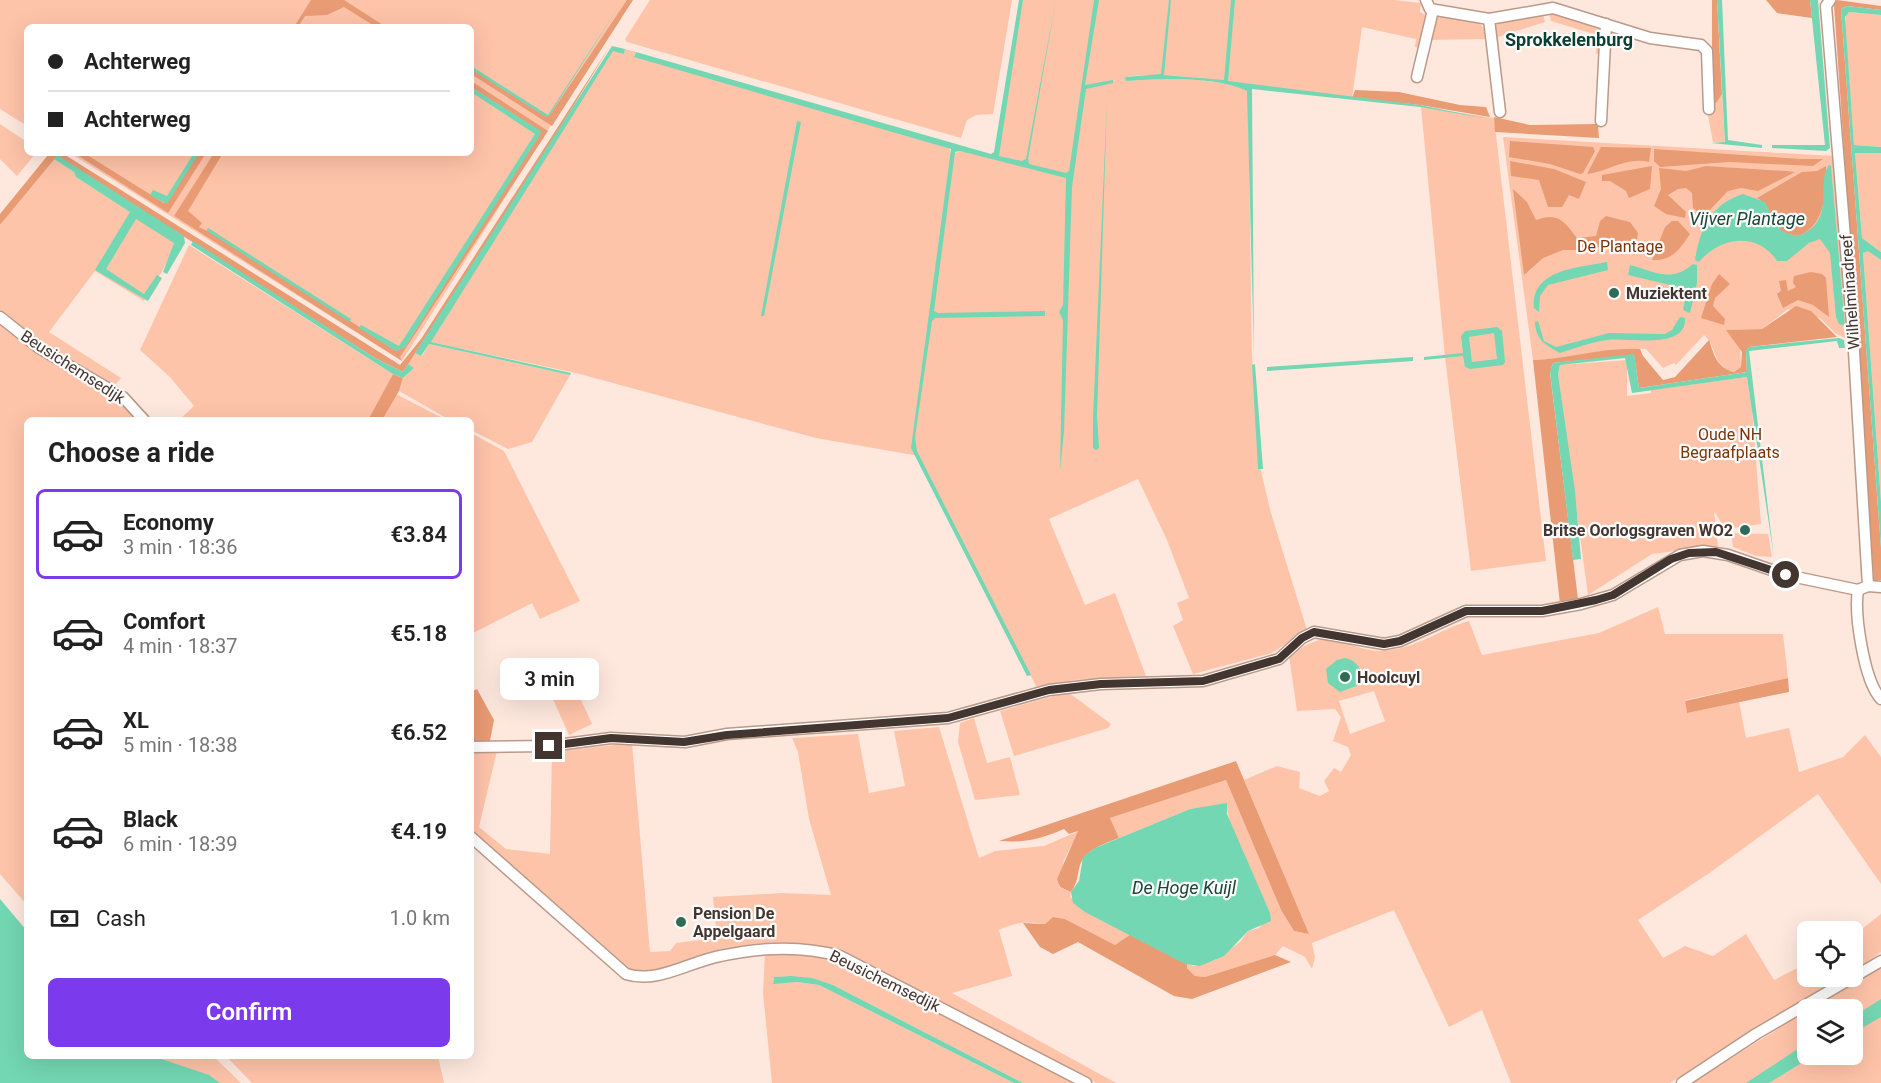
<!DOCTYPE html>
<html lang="en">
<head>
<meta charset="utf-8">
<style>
	:root { --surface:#fff; --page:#f6f6f6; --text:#222; --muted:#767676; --line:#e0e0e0; --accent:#7c3aed }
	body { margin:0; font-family:Roboto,sans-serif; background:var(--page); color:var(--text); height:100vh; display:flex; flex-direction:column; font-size:22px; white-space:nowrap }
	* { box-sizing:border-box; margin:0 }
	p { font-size:20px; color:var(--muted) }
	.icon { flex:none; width:33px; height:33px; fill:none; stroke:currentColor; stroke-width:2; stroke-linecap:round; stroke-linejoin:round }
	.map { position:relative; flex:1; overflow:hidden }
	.panel { position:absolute; left:24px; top:417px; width:450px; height:642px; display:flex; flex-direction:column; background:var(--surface); border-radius:9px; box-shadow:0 6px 24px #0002 }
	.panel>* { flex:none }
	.top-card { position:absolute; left:24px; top:24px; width:450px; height:132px; border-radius:9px; box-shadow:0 6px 24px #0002; display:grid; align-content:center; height:132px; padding:0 24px; background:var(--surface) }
	.fabs { position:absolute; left:1797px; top:921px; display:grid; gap:12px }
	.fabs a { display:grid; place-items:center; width:66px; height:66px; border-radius:9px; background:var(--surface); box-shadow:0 6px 24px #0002; font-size:30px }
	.end { position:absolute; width:27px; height:27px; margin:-14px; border:8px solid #43352f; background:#fff; box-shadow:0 0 0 3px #fff }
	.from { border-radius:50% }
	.bubble { position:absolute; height:42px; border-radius:9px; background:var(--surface); box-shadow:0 6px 24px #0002; font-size:20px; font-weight:600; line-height:42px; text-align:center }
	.top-card b { display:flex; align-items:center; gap:21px; height:57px; font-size:22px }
	.top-card b+b { border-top:2px solid var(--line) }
	.top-card i { width:15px; height:15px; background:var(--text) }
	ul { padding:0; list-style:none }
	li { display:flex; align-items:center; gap:18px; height:90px; margin:0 12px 9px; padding:0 12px; border:3px solid transparent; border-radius:9px }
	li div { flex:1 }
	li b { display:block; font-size:22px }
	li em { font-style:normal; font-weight:600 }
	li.selected { border-color:var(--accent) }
	li>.icon { width:54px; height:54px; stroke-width:1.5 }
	h2 { padding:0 24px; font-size:27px; line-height:72px }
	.pay { display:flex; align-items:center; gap:15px; height:66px; padding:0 24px; font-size:22px }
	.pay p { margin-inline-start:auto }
	.action { display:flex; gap:12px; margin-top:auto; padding:12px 24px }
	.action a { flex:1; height:69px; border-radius:9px; background:var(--accent); color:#fff; font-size:24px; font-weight:600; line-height:69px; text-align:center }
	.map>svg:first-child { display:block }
	.green { fill:#fec4a9; fill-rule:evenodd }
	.forest { fill:#e99b74 }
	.water { fill:#73d7b3; fill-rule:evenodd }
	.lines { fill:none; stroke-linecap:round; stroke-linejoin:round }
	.street-casing { stroke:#bb9989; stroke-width:13 }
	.street { stroke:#fff; stroke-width:10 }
	.route { stroke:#43352f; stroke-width:8 }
	.poi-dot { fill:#2f6b56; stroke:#fbfbfb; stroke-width:2 }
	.labels { text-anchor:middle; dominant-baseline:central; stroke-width:4.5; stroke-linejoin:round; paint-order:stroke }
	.park-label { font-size:16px; fill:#7a3407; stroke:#fbfbfb }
	.street-label { font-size:16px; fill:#43352f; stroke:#fbfbfb }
	.poi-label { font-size:16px; font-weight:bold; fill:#43352f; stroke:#fbfbfb; text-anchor:start }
	.neighbourhood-label { font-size:18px; font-weight:bold; fill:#0c3f2f; stroke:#fbfbfb }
	.water-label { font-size:18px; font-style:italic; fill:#1a4537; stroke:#fbfbfb }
</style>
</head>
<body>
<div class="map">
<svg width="1881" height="1083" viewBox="0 0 1881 1083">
	<rect width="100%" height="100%" fill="#fee8de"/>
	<g class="green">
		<polygon points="0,0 630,0 402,361 70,153 471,153 471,27 27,27 27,126 0,109"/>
		<polygon points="650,0 1012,0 993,114 976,115 967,120 961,138 627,42 625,39"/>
		<path d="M1023,0H1170L1171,7V0H1394L1421,3L1420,12L1428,16L1420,48L1415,47L1416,39L1362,27L1352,98C1318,94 1284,91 1250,86C1208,80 1168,71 1125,77L1127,81C1162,79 1215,76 1248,91L1252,356L1259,463L1271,513L1307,630L1272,653L1193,674L1173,626L1183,620L1177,603L1189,598L1167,540L1138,479L1049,519L1085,605L1115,593L1146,676L1074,680L1037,688L919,456L816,438L576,373L430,342L613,50L624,54L625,49L636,52L634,56L824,108L949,148L951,155L960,151L997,157Z"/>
		<polygon points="1549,11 1598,27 1602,54 1596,54 1597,35 1551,21"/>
		<polygon points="1849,12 1881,15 1881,147 1854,145 1845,24 1846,14"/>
		<path d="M1436,14C1488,22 1485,16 1490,68L1486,39L1429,40Z"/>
		<polygon points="1543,14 1545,22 1498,37 1502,83 1500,83 1496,26 1500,20"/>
		<polygon points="1722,94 1725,143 1713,142 1707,110"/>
		<polygon points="1421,107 1494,118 1546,561 1471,571 1445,357"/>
		<polygon points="0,124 27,142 27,153 36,153 17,176 0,159"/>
		<path d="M1503,137L1834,156L1851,341L1835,333L1820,318L1788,309L1762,329L1727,330L1740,346L1741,367L1734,372C1712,367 1718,347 1704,335L1676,365L1674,363L1663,368L1646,349C1607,347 1571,359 1533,360Z"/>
		<polygon points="1855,153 1881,153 1881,252 1862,238"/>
		<path d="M54,159L74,172L76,177L175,240C170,264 155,280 144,301L95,271L49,332L121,378L115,385L33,338L0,311V225Z"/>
		<polygon points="189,245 393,374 368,420 179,420 194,406 170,377 140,350"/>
		<polygon points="1868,250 1881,260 1881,502 1863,253"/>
		<polygon points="0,321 107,392 139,420 27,420 27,905 0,874"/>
		<polygon points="429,344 570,375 532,442 508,449 471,430 471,420 450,420 399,391 403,378 414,368 408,364 415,353 422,356"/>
		<polygon points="1627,360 1627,396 1651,393 1651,390 1747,377 1752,409 1761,524 1725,529 1714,511 1718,546 1652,554 1588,595 1558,374 1560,365"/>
		<polygon points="396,394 446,420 382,420"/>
		<polygon points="471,433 504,451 580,601 540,619 532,603 471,634"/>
		<polygon points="1731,533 1768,534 1772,557 1756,556 1733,547"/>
		<path d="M1658,607L1665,634H1783L1788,678L1685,700L1687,713L1739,702L1746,738L1789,728L1799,772L1843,757L1865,735L1881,757V884L1818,794L1708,874L1638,920L1663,958L1685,946L1713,956L1746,934L1774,980L1807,963L1808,976L1847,977L1753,1031L1670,1083H1511L1482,1010L1449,1027L1394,910L1312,943L1315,957L1312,969L1305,957L1283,946L1275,955L1205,977L1195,976L1187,968V964L1194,966L1215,960L1240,942L1248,931L1259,928L1270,913C1258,885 1227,832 1227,804L1190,809L1119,838L1110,818L1226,780L1281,910L1294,931L1309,934L1244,780L1277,766L1300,772L1299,788L1320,796L1329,791L1324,781L1334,768L1341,772L1351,755L1348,747L1333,741L1341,717L1335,709L1297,711L1289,656C1340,618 1344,656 1390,650C1418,647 1443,628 1469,621L1482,655L1599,633ZM1374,691L1385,721L1350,734L1339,701Z"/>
		<polygon points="571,678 592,724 569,735 548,688"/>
		<polygon points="1068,692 1111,724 1108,728 1014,756 1000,711"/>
		<polygon points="974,718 987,763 1010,757 1020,795 975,800 958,742 960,723"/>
		<path d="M939,727L979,858L995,851L1044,846L1079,831L1064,860L1059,887L1071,892L1070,897L1131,934L1115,945L1065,919L1053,917L1045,924C1028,921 1015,922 999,930L1012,976L952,993L1116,1083H1096L861,960C813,939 769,938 718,951C696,957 675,970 652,972C644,973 634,971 625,970L471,833V749L497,751L479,827L506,849L550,854L552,752L632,743L650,952L670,951L676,943L717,938L713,897L782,893L831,895L809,819L798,752L792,738L858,734L869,793L905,786L894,731Z"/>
		<polygon points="1881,914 1881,952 1853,973 1853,936"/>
		<path d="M817,950L1083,1083H1023L833,985C813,978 794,975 774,977L773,983L797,982L819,985L1014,1083H772L763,993L765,951Z"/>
		<polygon points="1881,966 1881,1083 1691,1083 1807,1011 1808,1054 1852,1054 1852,1010 1810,1009"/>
		<polygon points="153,1056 213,1056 241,1083 220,1083 196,1071"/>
		<polygon points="226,1056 438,1056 444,1083 252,1083"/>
	</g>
	<g class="forest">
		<polygon points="311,0 344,0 386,27 376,27 344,7 327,15 305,16 298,27 294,27"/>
		<polygon points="627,0 633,0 552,126 471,74 471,69 549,116"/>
		<polygon points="1712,0 1717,0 1722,94 1716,103 1712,102"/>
		<polygon points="1766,0 1810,0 1812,18 1777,13"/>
		<polygon points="1837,0 1881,6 1881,10 1847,6 1841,9 1881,548 1881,580 1874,581 1834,5"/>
		<polygon points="610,46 535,169 403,372 375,358 57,156 0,225 0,214 48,155 62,153 400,365 421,339"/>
		<polygon points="471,81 548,131 400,357 402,361 174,216 214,153 223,153 188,211 202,223 199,227 207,231 208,228 396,351 405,347 540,131 471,87"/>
		<polygon points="1355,90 1399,92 1460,105 1486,107 1490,117 1420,105 1352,98"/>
		<polygon points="1494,117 1530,125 1598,124 1599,138 1495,132"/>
		<polygon points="1510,141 1593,147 1595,151 1583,173 1580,174 1550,164 1509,157"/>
		<path d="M1601,147L1651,148L1649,162C1628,156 1606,172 1587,174Z"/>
		<polygon points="1654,149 1801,159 1823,159 1813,166 1729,162 1660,167 1654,161"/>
		<polygon points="74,153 84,153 164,203 199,153 206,153 168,213"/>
		<polygon points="1510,161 1554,169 1586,182 1579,199 1569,195 1562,207 1548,207 1539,180 1511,176"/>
		<polygon points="1652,166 1650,189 1629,198 1626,191 1610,181 1602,181 1602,175"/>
		<polygon points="1706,166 1786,171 1795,172 1758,191 1741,188 1728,191 1704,216 1693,208 1692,193 1686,188 1678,189 1668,195 1686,212 1685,218 1666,214 1654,206 1661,189 1659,168 1686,171"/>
		<path d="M1826,166C1826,191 1826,223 1801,235C1768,237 1778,210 1757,198L1802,172L1817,171Z"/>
		<path d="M1513,189L1527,202L1536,220C1558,212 1564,221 1577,238L1596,236L1600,221L1606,216L1630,222L1638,233L1635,253H1624L1616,241L1591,250H1563L1543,258L1524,275Z"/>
		<path d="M1672,221H1678L1690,234C1679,250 1672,261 1652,260L1665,227Z"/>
		<polygon points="1811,272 1822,274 1826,278 1829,317 1813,305 1798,300 1783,308 1777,294 1781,291 1779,281 1786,280 1788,291 1796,287 1793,283 1794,276"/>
		<polygon points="1719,274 1730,284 1715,298 1713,306 1725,319 1724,325 1701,318 1712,284"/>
		<path d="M1796,306L1811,311L1837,337L1749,347L1746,351L1747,372L1639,388L1634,355L1553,363L1550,373L1578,599L1560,604L1533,360C1569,359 1603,347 1640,349L1643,356L1663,380L1675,377L1709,340C1714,355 1717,368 1734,372L1741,367L1742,352L1726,330L1762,329Z"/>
		<polygon points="393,374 403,378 399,391 382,420 368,420"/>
		<polygon points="1788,678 1789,692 1687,713 1685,701"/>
		<polygon points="477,689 494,720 490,741 471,742 471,692"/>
		<path d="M1236,761L1309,934L1294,931L1281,910L1226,780L1110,818L1119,838C1104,844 1086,849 1080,865C1077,876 1078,882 1071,892L1060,887L1057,879L1078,831L1069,834L1064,829C1041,839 1024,843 999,841Z"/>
		<polygon points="1053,917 1065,919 1115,945 1131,934 1187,964 1187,968 1195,976 1205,977 1275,955 1291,962 1192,999 1174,996 1078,942 1053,954 1040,947 1023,923 1045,924"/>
	</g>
	<g class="water">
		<polygon points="623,0 549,116 546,117 471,69 471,66 548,115"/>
		<polygon points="1019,0 1023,0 999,156 1022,161 1026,159 1056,0 1028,159 1029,164 1066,173 1069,171 1094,0 1099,0 1085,85 1113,80 1113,83 1086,89 1072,187 1064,432 1060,470 1063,320 1059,312 1063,305 1066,178 960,151 955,152 934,311 938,313 1045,311 1045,316 935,318 932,321 915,437 917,451 1031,675 1027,676 911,448 951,149 634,57 636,52 991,154 994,152"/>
		<path d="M1169,0H1171L1164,75L1224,80L1231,0H1235L1228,81L1420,105L1489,119L1420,107L1252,89L1254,356L1247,91C1216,76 1161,79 1126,81L1125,77L1161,74Z"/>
		<polygon points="1717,0 1722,0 1728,140 1762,145 1762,148 1711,143 1725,142"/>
		<polygon points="1810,0 1818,0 1830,148 1826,151 1772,148 1772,145 1825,145"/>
		<polygon points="1847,6 1881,10 1881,15 1849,12 1845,17 1854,145 1881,147 1881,153 1855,153 1862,238 1881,252 1881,260 1868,251 1863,253 1881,502 1881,548 1841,9"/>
		<polygon points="612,46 625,49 624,54 613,51 431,342 571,373 570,375 429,344 421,356 415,353"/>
		<polygon points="471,87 541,131 540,135 405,347 396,351 359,328 361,325 399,346 535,134 471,92"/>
		<polygon points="1107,101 1097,416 1099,448 1096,450 1093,448 1093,418"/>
		<polygon points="797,121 801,122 764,316 761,316"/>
		<polygon points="194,153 199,153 167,204 150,195 153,190 167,196"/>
		<polygon points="57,155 184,236 185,243 167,274 163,272 174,243 136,219 106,269 144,294 157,275 162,278 148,301 95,270 130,212 76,177 74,172 54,159"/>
		<path d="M1829,165L1831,166L1845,326L1839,324L1836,317L1830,253L1820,239L1809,243L1787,261H1777C1757,231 1720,237 1699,262L1695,260C1700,229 1711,204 1743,194L1765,202C1774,220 1777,237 1801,235C1837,218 1815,185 1829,165Z"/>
		<polygon points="208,228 351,319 350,322 207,231"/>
		<polygon points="193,241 375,358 403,372 408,364 414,368 403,378 393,374 191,245"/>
		<path d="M1607,262L1608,270L1548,285L1540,296L1539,312L1534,308C1531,269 1578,268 1607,262Z"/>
		<path d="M1693,264L1697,265V283L1690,313L1683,310L1685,300L1683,288L1628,275L1630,265C1656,272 1671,283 1693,264Z"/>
		<path d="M1680,317L1685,318C1687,351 1627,337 1607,340C1591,342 1576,348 1560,353C1545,344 1536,341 1535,322L1538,321L1544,341L1556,347L1609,333L1665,334L1672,330Z"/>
		<path d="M1497,327L1502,331L1505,362L1503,365L1470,369L1465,367L1463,356L1424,360V357L1463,353L1461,336L1465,331ZM1494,333L1497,359L1472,362L1469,337Z"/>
		<polygon points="1839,338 1844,340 1845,348 1839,348 1837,341 1749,351 1774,558 1747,377 1632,393 1625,358 1560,365 1558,374 1575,491 1581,559 1573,560 1550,372 1553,363 1634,354 1639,388 1747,372 1746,351 1749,347"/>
		<polygon points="1413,357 1413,361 1267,371 1267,367"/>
		<polygon points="1255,364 1263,469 1258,469 1252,365"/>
		<path d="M1345,658C1357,660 1363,671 1364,683L1340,692L1328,683L1326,669L1337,660Z"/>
		<polygon points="1227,803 1227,814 1270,913 1271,921 1248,931 1224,956 1200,966 1185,964 1085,912 1073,903 1071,892 1079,881 1083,857 1095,848 1190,809"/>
		<polygon points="0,899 27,931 27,1056 153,1056 209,1075 220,1083 0,1083"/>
		<polygon points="791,976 812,978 833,985 1023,1083 1014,1083 819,985 797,982 773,984 774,977"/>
		<polygon points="1881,999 1881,1017 1853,1033 1853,1017"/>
		<polygon points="1807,1043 1808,1054 1814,1055 1769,1083 1746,1083"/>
	</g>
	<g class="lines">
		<g class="street-casing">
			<g id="street">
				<polyline points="1426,0 1430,9 1489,19 1553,8 1650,38 1701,45 1707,51 1709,109"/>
				<polyline points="1830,0 1826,6 1853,335 1868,586"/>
				<polyline points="1489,19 1500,112"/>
				<polyline points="1417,77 1433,10"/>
				<polyline points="1601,121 1606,24"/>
				<polyline points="0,317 39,348 123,397 144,420"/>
				<path d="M1858,590C1854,614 1864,681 1881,699"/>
				<polyline points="471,747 549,746 611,738 685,742 727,734 948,718 1049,690 1101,684 1203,681 1279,659 1302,638 1314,632 1384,644 1400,641 1466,611 1542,611 1581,604 1613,595 1680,555 1703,551 1728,555 1786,575 1858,590 1868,586 1881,587"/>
				<path d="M471,837L626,974C657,984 689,962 720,956C761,947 800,945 840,956L1086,1083"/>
				<polyline points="1682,1083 1756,1034 1881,961"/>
			</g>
		</g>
		<use href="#street" class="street"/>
	</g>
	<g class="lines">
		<polyline class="route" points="549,746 611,738 684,742 727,735 948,718 1049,690 1101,684 1203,681 1279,659 1302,638 1314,632 1384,644 1400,641 1466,611 1542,611 1596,600 1613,595 1671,559 1689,553 1716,552 1786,575"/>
	</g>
	<g class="poi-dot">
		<circle cx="1614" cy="293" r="6"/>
		<circle cx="1745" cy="530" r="6"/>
		<circle cx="1345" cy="677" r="6"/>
		<circle cx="681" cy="922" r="6"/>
	</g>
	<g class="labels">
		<g class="park-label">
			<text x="1620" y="246">De Plantage</text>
			<text x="1730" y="434">Oude NH<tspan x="1730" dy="18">Begraafplaats</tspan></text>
		</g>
		<g class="street-label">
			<text transform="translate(1850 292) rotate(-94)">Wilhelminadreef</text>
			<text transform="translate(73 367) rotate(33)">Beusichemsedijk</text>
			<text transform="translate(885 981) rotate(26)">Beusichemsedijk</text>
		</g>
		<g class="poi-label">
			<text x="1626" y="293">Muziektent</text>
			<text x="1733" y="530" text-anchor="end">Britse Oorlogsgraven WO2</text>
			<text x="1357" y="677">Hoolcuyl</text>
			<text x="693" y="913">Pension De<tspan x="693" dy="18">Appelgaard</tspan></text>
		</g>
		<g class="neighbourhood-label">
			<text x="1569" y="39">Sprokkelenburg</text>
		</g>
		<g class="water-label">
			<text x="1747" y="218">Vijver Plantage</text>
			<text x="1184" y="887">De Hoge Kuijl</text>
		</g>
	</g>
</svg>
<div class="fabs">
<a><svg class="icon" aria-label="locate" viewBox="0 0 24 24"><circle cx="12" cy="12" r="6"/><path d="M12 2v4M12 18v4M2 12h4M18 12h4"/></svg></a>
<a><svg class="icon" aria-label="layers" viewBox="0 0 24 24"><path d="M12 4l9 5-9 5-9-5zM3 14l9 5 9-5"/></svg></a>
</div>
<i class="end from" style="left:1786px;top:575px"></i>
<i class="end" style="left:549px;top:746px"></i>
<div class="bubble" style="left:500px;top:658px;width:99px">3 min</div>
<div class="top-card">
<b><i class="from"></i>Achterweg</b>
<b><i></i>Achterweg</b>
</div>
<section class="panel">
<h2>Choose a ride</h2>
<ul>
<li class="selected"><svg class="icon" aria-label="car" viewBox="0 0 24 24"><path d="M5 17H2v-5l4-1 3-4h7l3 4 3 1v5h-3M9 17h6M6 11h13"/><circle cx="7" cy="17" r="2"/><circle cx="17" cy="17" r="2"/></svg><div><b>Economy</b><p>3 min · 18:36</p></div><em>€3.84</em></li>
<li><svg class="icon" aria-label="car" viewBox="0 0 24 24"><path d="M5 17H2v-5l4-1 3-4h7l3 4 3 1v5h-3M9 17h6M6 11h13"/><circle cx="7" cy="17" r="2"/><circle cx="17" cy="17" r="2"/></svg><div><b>Comfort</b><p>4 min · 18:37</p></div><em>€5.18</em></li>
<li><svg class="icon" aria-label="car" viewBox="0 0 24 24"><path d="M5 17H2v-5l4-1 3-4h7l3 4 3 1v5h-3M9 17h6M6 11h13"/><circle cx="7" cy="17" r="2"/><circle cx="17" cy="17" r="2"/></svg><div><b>XL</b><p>5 min · 18:38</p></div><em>€6.52</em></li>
<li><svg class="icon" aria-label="car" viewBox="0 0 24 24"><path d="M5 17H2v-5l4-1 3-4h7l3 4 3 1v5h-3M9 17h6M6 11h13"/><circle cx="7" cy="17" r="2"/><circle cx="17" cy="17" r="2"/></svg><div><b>Black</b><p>6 min · 18:39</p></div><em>€4.19</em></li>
</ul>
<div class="pay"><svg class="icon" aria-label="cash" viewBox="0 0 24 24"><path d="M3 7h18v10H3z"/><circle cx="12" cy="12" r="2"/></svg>Cash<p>1.0 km</p></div>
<div class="action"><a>Confirm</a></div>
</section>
</div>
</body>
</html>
